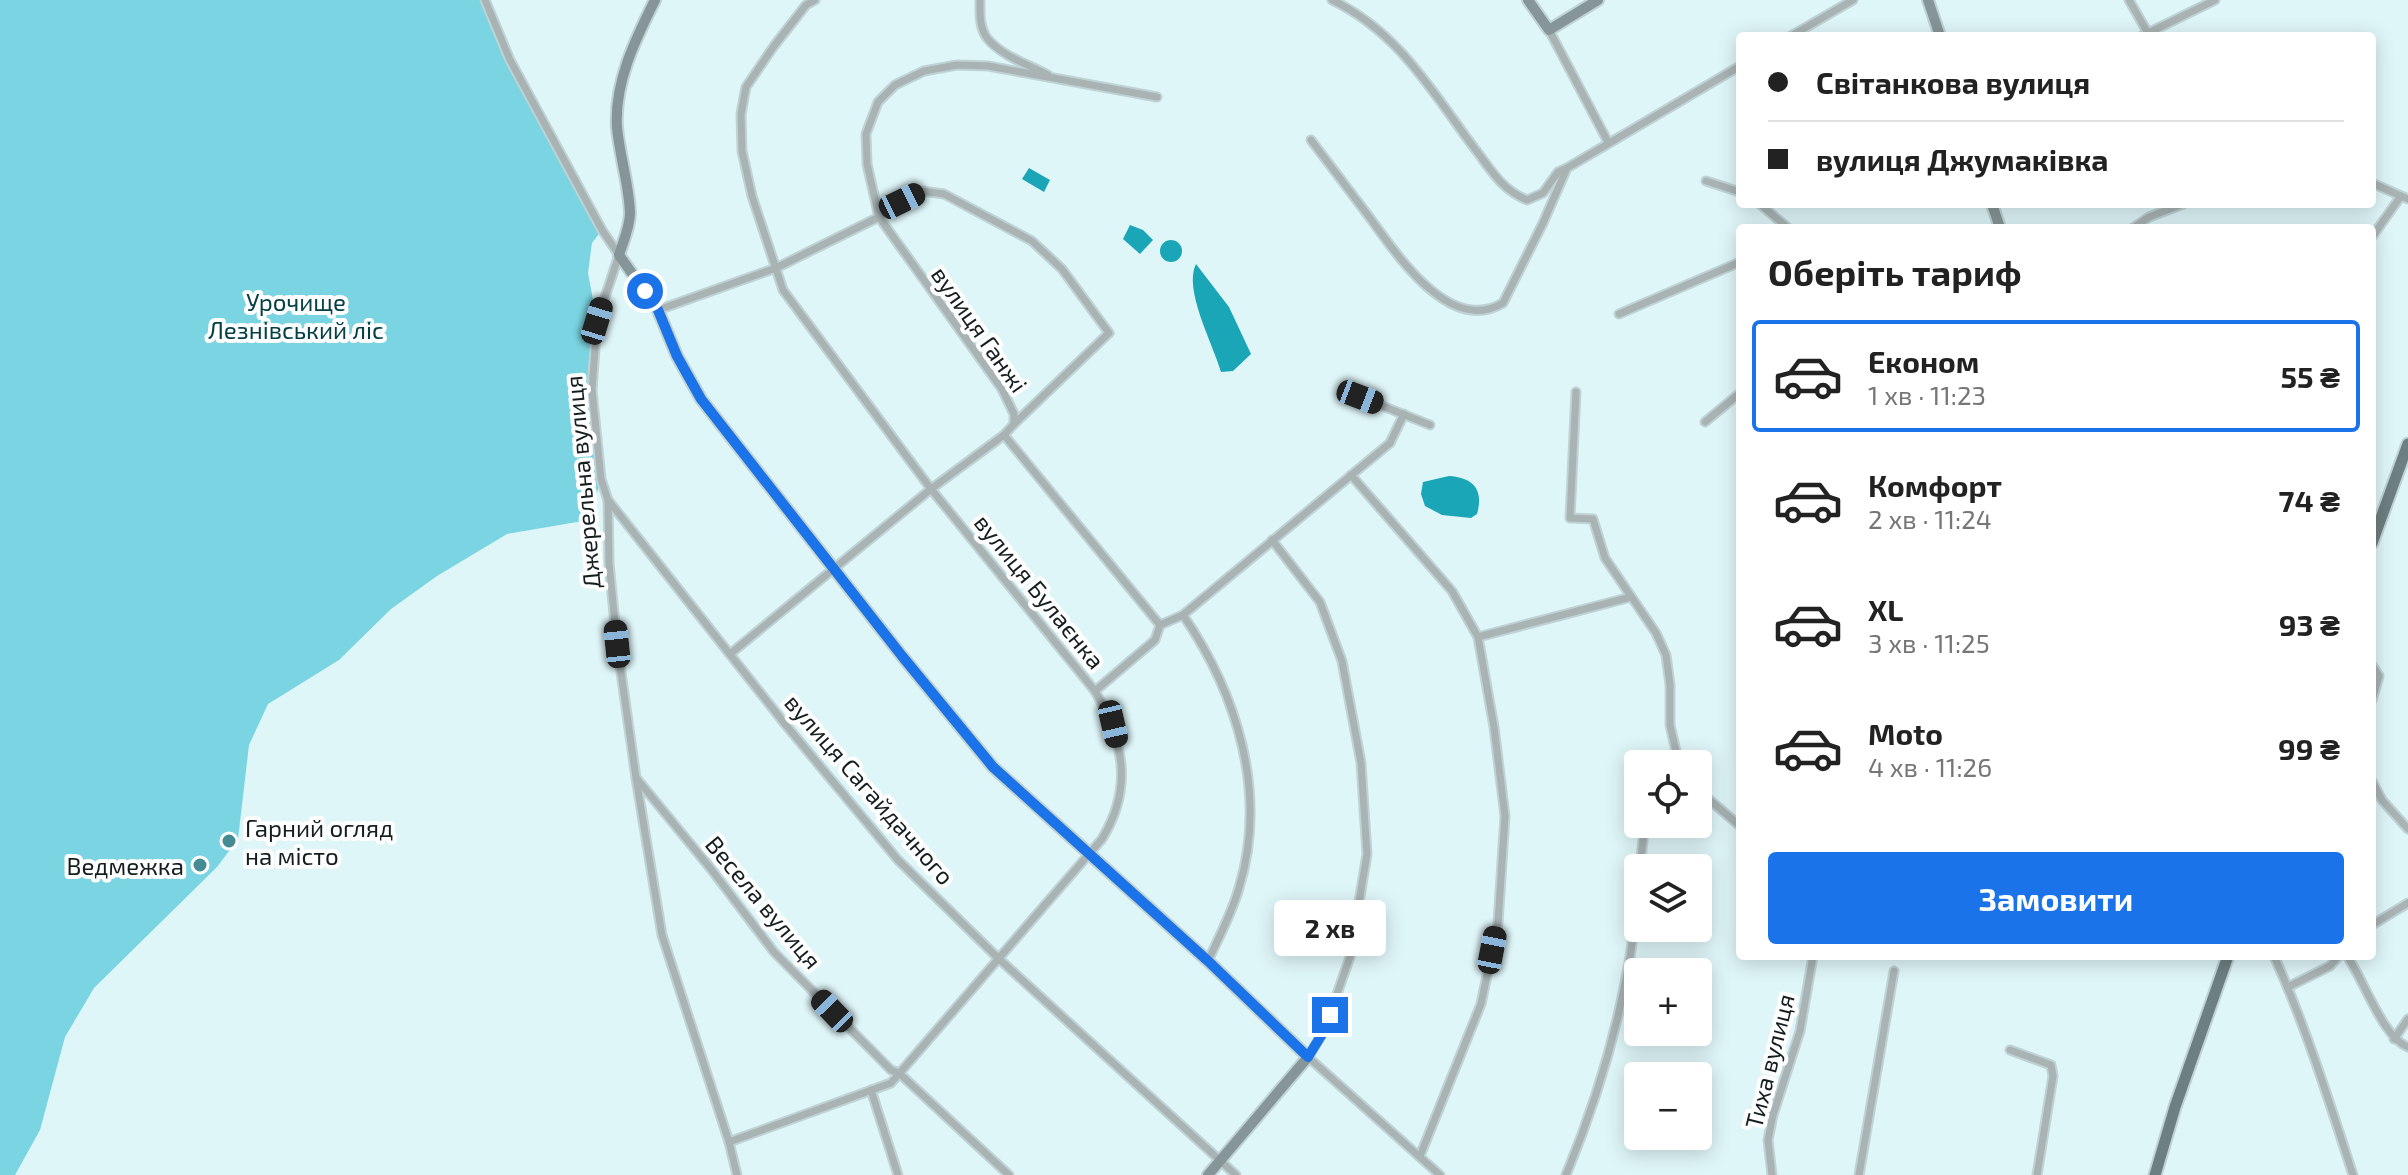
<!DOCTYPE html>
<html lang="uk">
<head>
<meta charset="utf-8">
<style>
	:root { --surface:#fff; --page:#f6f6f6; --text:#222; --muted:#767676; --line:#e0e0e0; --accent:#1a73e8 }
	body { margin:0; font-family:"Exo 2",sans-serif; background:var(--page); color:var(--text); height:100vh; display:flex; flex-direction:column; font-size:30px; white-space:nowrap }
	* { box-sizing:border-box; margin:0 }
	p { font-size:26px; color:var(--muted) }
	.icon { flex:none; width:44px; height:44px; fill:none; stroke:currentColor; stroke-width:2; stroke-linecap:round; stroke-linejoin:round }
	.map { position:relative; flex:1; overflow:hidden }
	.side { position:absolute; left:1736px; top:224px; width:640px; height:736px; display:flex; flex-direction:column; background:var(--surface); border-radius:8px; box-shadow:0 4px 20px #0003 }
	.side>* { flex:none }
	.banner { position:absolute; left:1736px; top:32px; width:640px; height:176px; border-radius:8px; box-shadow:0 4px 20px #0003; display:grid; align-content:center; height:176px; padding:0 32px; background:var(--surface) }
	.buttons { position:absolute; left:1624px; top:750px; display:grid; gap:16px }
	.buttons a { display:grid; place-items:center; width:88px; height:88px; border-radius:8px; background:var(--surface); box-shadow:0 4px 20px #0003; font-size:40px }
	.end { position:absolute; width:36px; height:36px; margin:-18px; border:10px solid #1a73e8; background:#fff; box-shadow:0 0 0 4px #fff }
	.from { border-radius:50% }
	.bubble { position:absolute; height:56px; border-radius:8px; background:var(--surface); box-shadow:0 4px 20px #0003; font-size:26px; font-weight:700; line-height:56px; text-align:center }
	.car { position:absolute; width:24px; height:48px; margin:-24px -12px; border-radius:10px; box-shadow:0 0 6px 2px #0007; background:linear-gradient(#222 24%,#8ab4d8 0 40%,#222 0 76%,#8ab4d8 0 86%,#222 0) }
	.banner b { display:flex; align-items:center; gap:28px; height:76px; font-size:30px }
	.banner b+b { border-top:2px solid var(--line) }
	.banner i { width:20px; height:20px; background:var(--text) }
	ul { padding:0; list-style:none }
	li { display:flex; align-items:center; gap:24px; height:112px; margin:0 16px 12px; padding:0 16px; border:4px solid transparent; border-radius:8px }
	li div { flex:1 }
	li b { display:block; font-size:30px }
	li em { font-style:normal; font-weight:700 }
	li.current { border-color:var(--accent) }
	li>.icon { width:72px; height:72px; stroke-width:1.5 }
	h2 { padding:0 32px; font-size:36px; line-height:96px }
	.action { display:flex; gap:16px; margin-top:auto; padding:16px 32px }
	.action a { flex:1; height:92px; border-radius:8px; background:var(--accent); color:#fff; font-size:32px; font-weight:700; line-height:92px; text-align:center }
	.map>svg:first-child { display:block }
	.green { fill:#7ad4e1 }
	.water { fill:#1aa6b6 }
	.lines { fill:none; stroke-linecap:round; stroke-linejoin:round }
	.street-casing { stroke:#bfd3d6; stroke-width:11 }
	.secondary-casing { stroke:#bfd3d6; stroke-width:14 }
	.primary-casing { stroke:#bfd3d6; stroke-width:15 }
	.street { stroke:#a9b3b4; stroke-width:7 }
	.secondary { stroke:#869597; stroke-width:10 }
	.primary { stroke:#6e7f81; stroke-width:11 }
	.route { stroke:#1a73e8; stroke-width:10 }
	.poi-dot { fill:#448b94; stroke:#fefefe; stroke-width:3 }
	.labels { text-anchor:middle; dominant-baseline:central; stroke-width:8; stroke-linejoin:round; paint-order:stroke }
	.park-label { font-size:24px; fill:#064047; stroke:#fefefe }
	.street-label { font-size:24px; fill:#151e1f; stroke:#fefefe }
	.poi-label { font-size:24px; fill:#151e1f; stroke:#fefefe; text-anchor:start }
</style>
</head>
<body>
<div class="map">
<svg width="2408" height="1175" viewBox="0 0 2408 1175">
	<rect width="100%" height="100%" fill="#dff6f9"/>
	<polygon class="green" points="0,0 485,0 510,60 602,230 592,243 588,273 597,321 593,352 601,479 589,520 507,534 437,576 391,609 339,660 268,704 249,745 238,839 217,867 94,988 65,1037 40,1130 15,1175 0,1175"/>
	<g class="water">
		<polygon points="1029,168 1050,180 1044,192 1022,179"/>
		<polygon points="1130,225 1143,230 1153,240 1140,254 1123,239"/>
		<circle cx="1171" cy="251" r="11"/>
		<path d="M1196,264L1229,307L1251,354L1233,371L1221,372C1213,344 1183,289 1196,264Z"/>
		<path d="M1449,476C1473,478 1484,489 1477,514L1471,518L1442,515L1425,506L1421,494L1423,482Z"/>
	</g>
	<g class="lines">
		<g class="street-casing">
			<g id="street">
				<polyline points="485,0 510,60 602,230 619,255 597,321 592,390 601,479 608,500 609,563 617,644 636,778 662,935 729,1142 737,1175"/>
				<path d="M980,0C980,13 979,27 987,38C1000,55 1029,65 1048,75"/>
				<path d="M1332,0C1399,32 1432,92 1475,149C1492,171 1501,189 1527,200L1543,193L1558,172L1567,168"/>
				<polyline points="2129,0 2149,35"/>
				<polyline points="1549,30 1608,142"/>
				<polyline points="1791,36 1853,0"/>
				<polyline points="2142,36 2215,0"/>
				<path d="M1157,97L988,66L957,65L924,71L895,85L878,102L866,134L867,164L879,217L1002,389L1014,414V424L1004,435L1160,625L1183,615C1237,694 1268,793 1239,888C1232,913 1219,937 1208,961"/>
				<path d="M1311,140C1329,164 1348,189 1367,214C1394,250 1448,336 1503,303L1543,223L1567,168L1740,66"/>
				<polyline points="1706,181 1740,192"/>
				<polyline points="2372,183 2408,199"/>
				<polyline points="1760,204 1788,228"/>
				<polyline points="2133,228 2149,217 2183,204"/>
				<polyline points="2372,237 2401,196"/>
				<polyline points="658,310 776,268 879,217 922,191 944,194 1032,241 1062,269 1109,333 1014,424"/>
				<polyline points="1619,314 1740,262"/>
				<polyline points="1576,392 1570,518 1593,519 1605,558 1656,633 1666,655 1670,685 1670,725 1679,764"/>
				<polyline points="1360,397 1430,425"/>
				<polyline points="1705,422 1740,393"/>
				<polyline points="1351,475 1452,591 1478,637 1494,727 1505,816 1498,923 1481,1004 1420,1156"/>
				<polyline points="608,500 785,724 898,860 998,958 1236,1175"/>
				<polyline points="1272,540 1320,602 1342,661 1361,763 1367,854 1350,957 1324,1031 1308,1057 1440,1175"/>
				<polyline points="1183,615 1390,443 1404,414"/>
				<polyline points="1478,637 1631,597"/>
				<polyline points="730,654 931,489 1004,435"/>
				<polyline points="2372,665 2379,676 2372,700"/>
				<polyline points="1095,691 1155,640 1160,625"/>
				<polyline points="637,779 711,869 774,952 891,1070 899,1073 1009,1175"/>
				<polyline points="2372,781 2382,800 2408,829"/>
				<polyline points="1698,790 1740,826"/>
				<polyline points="1698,809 1712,804"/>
				<polyline points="1640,868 1644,831 1649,824"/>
				<polyline points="2372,925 2408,903"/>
				<path d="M2274,956C2306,1027 2329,1101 2353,1175"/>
				<path d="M2347,956C2364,980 2383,1038 2408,1047"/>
				<polyline points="2288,987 2330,966 2339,956"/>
				<polyline points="2394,1039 2408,1019"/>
				<polyline points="2010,1050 2051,1065 2053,1076 2037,1175"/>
				<polyline points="871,1090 898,1175"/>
				<path d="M729,1142L891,1083L1102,839C1134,786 1123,742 1095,691L931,489L783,290L752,196L742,151L741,114L746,87L774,46L806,5L815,0"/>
				<path d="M1566,1175C1603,1086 1629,991 1638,895"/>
				<polyline points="1772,1175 1768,1140 1773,1115 1800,1031 1813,956"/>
				<polyline points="1859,1175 1894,971"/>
			</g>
		</g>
		<g class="secondary-casing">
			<g id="secondary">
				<path d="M655,0C635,40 614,83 617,128C620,157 629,185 630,213C630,227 623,242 619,255L658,310L677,356L701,399L902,656L993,767L1208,961L1308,1057L1208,1175"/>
				<polyline points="1528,0 1549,30 1598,0"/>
				<polyline points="1928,0 1940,36"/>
				<polyline points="1992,204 2000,228"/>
			</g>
		</g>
		<g class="primary-casing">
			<g id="primary">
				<polyline points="2372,543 2408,444"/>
				<polyline points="2155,1175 2175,1107 2228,956"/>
			</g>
		</g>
		<use href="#street" class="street"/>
		<use href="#secondary" class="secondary"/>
		<use href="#primary" class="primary"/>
	</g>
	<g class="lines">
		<polyline class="route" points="645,291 658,310 677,356 701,399 902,656 993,767 1208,961 1308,1057 1324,1031 1330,1015"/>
	</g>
	<g class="poi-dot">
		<circle cx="229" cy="841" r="8"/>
		<circle cx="200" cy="865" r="8"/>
	</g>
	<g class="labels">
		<g class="park-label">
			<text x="296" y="301">Урочище<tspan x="296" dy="28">Лезнівський ліс</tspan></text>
		</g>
		<g class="street-label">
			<text transform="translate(980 329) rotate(55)">вулиця Ганжі</text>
			<text transform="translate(582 482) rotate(-95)">Джерельна вулиця</text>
			<text transform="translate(1040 591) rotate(51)">вулиця Булаєнка</text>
			<text transform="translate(870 789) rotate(49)">вулиця Сагайдачного</text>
			<text transform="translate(764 902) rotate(50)">Весела вулиця</text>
			<text transform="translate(1769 1061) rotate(-76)">Тиха вулиця</text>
		</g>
		<g class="poi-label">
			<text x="245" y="827">Гарний огляд<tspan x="245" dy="28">на місто</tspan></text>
			<text x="184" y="865" text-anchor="end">Ведмежка</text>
		</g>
	</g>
</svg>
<div class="buttons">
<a><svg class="icon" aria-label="locate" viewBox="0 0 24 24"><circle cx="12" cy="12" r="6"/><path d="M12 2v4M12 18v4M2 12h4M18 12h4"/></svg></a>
<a><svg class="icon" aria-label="layers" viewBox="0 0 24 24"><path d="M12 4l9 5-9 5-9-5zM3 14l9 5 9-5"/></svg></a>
<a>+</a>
<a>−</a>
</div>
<i class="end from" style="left:645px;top:291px"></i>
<i class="end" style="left:1330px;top:1015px"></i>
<div class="bubble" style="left:1274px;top:900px;width:112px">2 хв</div>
<i class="car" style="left:902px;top:201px;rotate:64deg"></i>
<i class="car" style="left:597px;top:321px;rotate:17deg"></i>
<i class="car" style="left:1360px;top:397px;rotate:111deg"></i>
<i class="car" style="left:617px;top:644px;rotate:354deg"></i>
<i class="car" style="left:1113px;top:724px;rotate:167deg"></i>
<i class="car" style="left:1492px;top:950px;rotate:11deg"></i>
<i class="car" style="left:832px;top:1011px;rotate:316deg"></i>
<div class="banner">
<b><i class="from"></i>Світанкова вулиця</b>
<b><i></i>вулиця Джумаківка</b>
</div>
<section class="side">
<h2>Оберіть тариф</h2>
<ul>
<li class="current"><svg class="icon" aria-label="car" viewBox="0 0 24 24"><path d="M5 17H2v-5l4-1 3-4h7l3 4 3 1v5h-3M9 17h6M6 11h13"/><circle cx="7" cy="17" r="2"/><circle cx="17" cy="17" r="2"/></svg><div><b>Економ</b><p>1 хв · 11:23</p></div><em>55 ₴</em></li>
<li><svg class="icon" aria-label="car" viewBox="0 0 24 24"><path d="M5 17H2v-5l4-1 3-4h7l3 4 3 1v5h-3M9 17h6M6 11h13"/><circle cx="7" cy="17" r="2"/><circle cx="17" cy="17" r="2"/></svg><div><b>Комфорт</b><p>2 хв · 11:24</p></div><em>74 ₴</em></li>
<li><svg class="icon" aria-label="car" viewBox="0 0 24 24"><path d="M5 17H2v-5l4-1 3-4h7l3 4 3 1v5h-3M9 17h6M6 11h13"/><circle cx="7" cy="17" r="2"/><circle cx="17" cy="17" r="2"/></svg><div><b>XL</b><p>3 хв · 11:25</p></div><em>93 ₴</em></li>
<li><svg class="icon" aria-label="car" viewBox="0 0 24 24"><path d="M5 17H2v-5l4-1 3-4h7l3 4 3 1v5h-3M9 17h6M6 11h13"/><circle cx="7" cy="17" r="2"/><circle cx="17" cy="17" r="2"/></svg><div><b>Moto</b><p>4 хв · 11:26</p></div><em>99 ₴</em></li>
</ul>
<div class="action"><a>Замовити</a></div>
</section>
</div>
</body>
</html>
